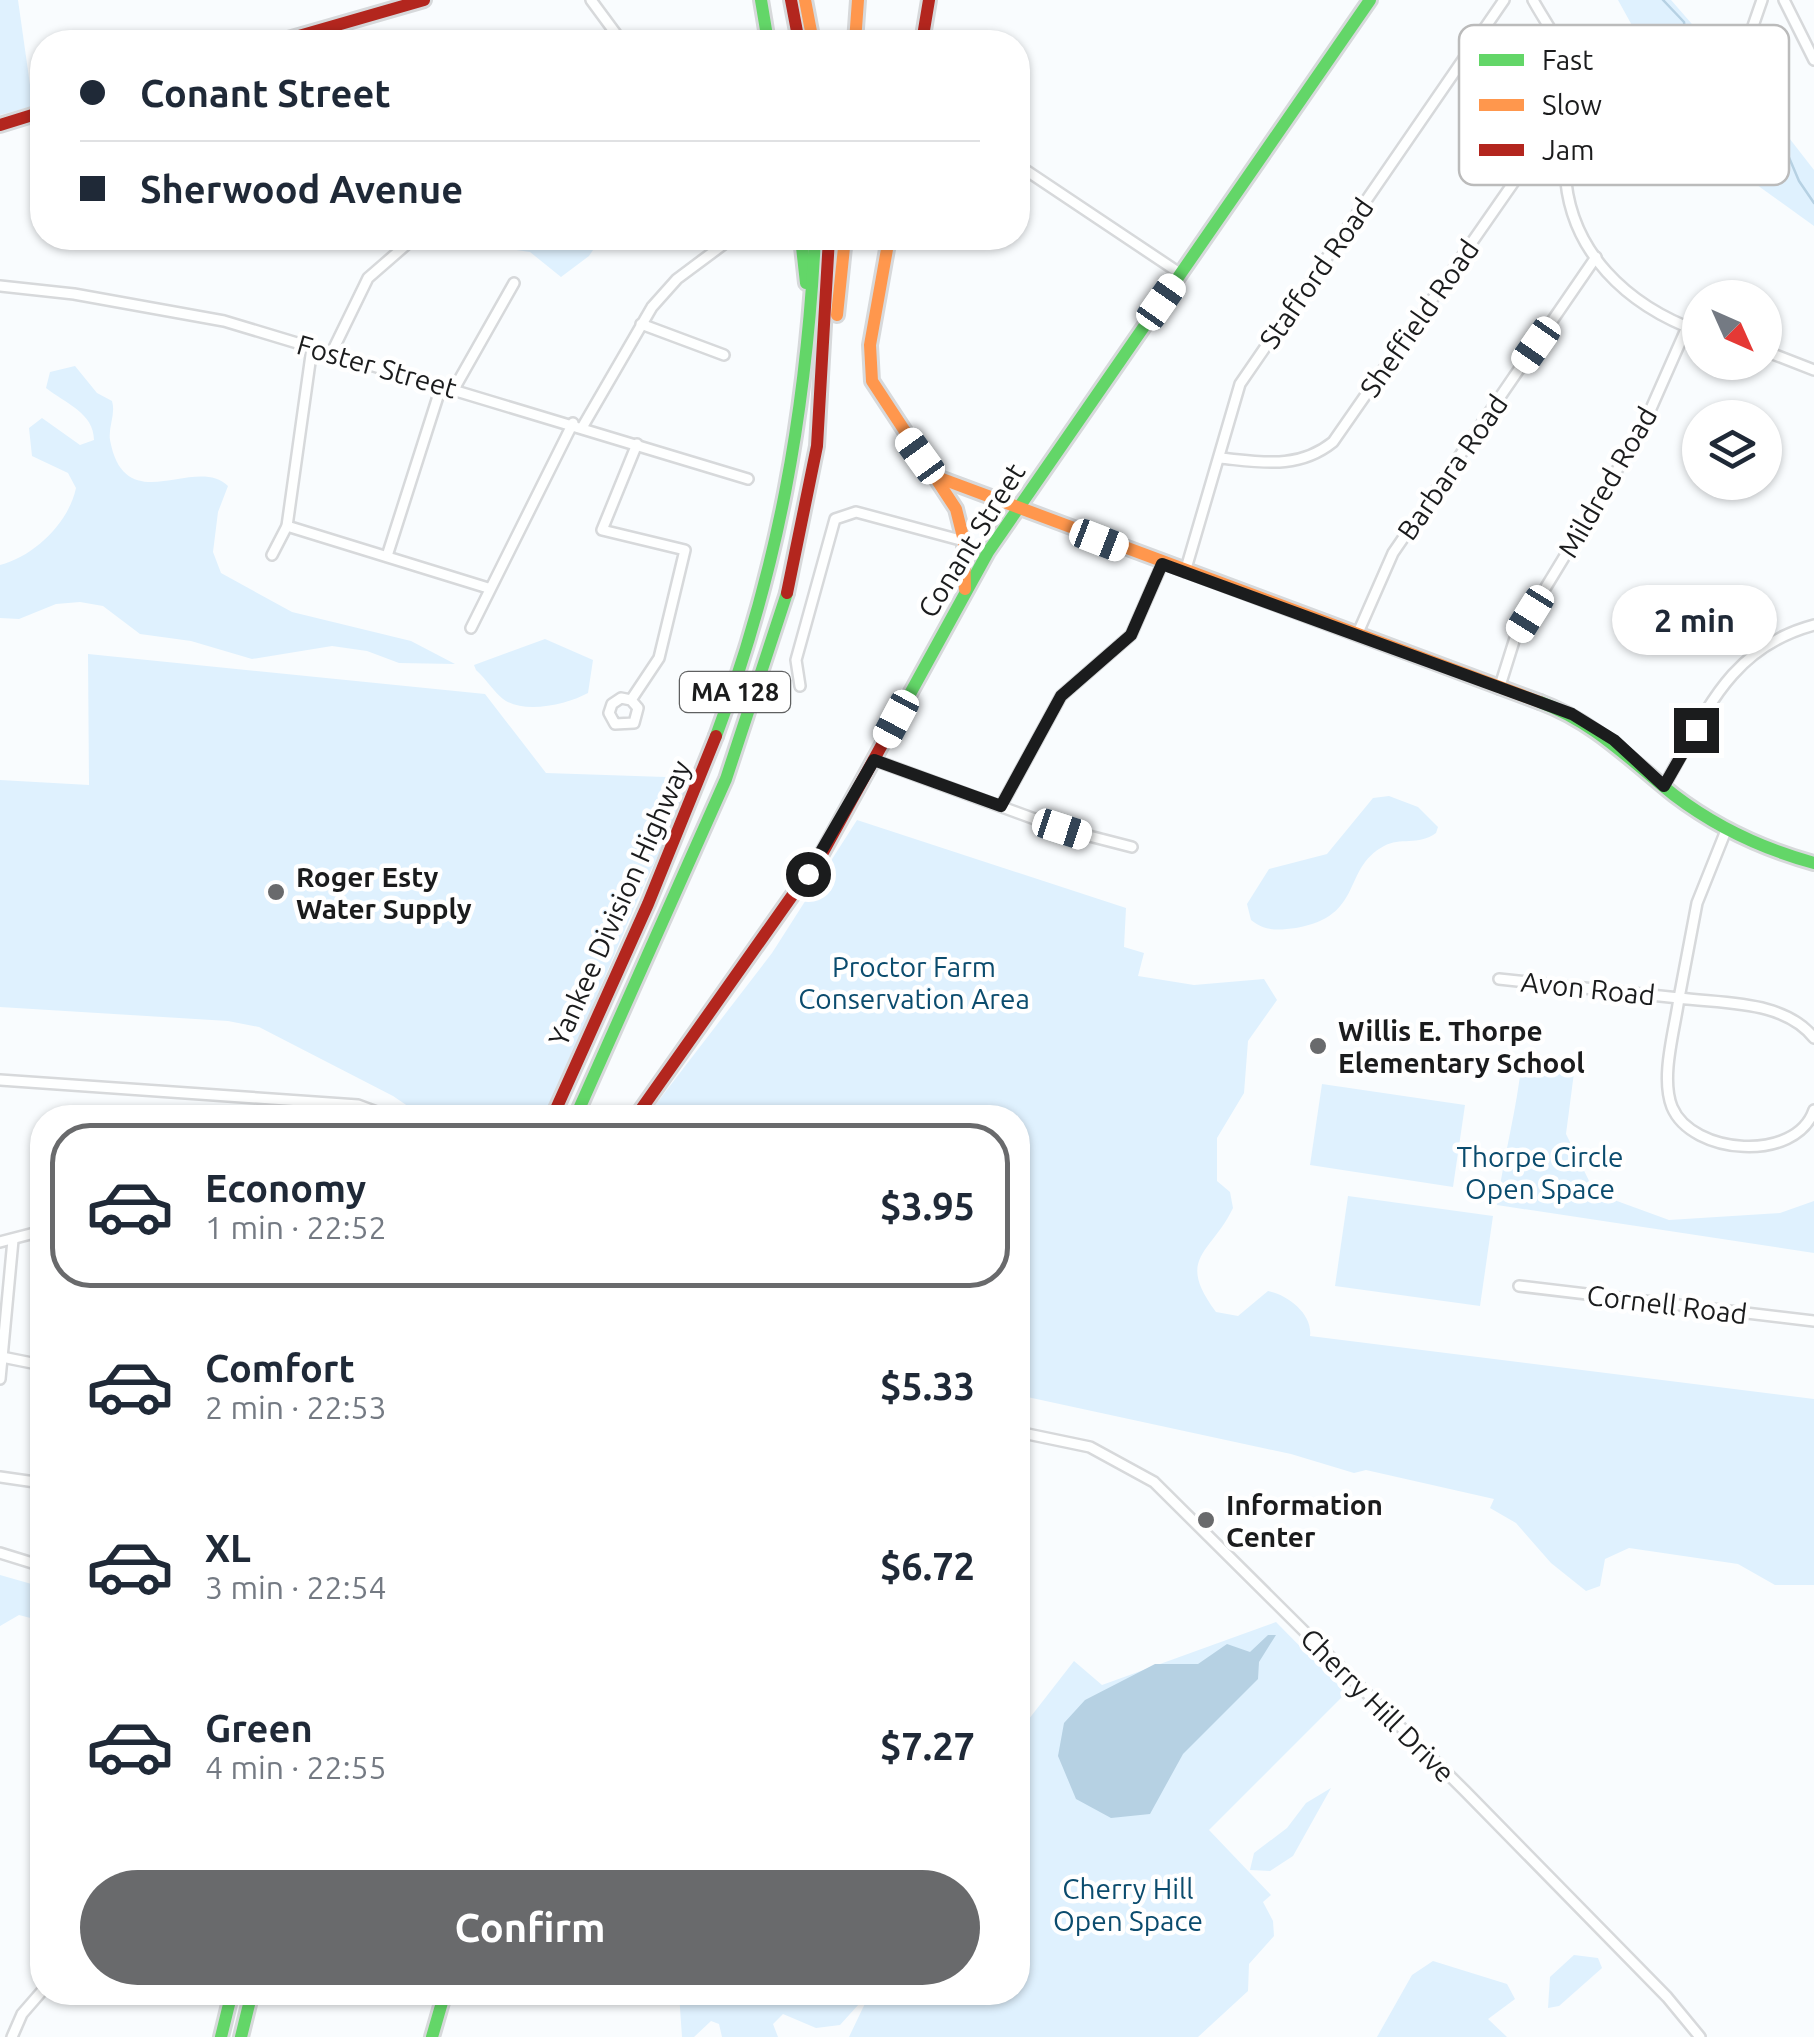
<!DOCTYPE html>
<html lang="en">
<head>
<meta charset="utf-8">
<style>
	:root { --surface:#fff; --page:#f6f6f7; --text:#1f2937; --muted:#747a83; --line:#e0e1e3; --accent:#696a6c }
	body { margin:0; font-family:Ubuntu,sans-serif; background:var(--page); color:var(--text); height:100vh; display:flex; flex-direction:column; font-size:38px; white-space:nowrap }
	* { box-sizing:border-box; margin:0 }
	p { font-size:32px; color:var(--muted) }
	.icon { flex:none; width:55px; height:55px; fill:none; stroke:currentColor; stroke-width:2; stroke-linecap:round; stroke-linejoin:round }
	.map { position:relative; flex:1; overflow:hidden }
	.sheet { position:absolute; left:30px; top:1105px; width:1000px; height:900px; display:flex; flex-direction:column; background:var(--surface); border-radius:40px; box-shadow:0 2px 8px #0004 }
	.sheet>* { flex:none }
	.banner { position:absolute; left:30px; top:30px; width:1000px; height:220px; border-radius:40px; box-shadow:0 2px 8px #0004; display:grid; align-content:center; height:220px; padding:0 50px; background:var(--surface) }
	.needle { width:65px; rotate:135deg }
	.tools { position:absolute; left:1682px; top:280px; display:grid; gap:20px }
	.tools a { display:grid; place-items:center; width:100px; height:100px; border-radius:50%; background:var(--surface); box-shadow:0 2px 8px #0004; font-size:50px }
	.end { position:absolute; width:45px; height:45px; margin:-22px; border:12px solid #1b1c1d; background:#fff; box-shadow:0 0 0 5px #fff }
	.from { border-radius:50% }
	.bubble { position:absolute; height:70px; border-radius:35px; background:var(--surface); box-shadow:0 2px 8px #0004; font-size:32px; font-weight:700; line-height:70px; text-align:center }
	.car { position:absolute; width:30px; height:60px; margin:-30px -15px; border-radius:12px; box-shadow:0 0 8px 2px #0007; background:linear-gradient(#fff 24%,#345 0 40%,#fff 0 76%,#345 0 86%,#fff 0) }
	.banner b { display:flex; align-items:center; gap:35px; height:95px; font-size:38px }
	.banner b+b { border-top:2px solid var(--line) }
	.banner i { width:25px; height:25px; background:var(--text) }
	ul { padding:18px 0 0; list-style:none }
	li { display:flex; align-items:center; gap:30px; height:165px; margin:0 20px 15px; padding:0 30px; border:5px solid transparent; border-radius:40px }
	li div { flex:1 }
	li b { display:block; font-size:38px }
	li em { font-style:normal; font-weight:700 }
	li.selected { border-color:var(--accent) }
	li>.icon { width:90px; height:90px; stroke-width:1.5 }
	.cta { display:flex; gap:20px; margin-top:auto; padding:20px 50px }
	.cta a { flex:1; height:115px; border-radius:60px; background:var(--accent); color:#fff; font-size:40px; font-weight:700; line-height:115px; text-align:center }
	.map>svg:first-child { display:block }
	.green { fill:#dff1fe }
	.water { fill:#b6d1e3 }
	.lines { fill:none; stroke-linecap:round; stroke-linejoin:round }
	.stream { stroke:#b6d1e3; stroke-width:2.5 }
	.street-casing { stroke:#d7d9db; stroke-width:14 }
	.fast-casing { stroke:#d7d9db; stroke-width:18 }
	.slow-casing { stroke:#d7d9db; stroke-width:18 }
	.jam-casing { stroke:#d7d9db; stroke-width:18 }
	.street { stroke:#feffff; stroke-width:9 }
	.fast { stroke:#63d668; stroke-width:12 }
	.slow { stroke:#ff974d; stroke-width:12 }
	.jam { stroke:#b3261e; stroke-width:12 }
	.route { stroke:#1b1c1d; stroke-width:12 }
	.poi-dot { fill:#696a6c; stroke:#fff; stroke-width:4 }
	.labels { text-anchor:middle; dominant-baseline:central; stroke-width:9; stroke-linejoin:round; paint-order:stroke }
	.shield { fill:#fff; stroke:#5f6061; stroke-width:2.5 }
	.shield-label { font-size:25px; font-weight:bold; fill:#1b1c1d }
	.street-label { font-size:28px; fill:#1b1c1d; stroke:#fff }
	.poi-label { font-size:28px; font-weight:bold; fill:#1b1c1d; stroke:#fff; text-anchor:start }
	.park-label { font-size:28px; fill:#0b4c6e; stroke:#fff }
	.key { fill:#fff; stroke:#bbb; stroke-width:2.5 }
	.key-label { font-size:28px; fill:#1b1c1d }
</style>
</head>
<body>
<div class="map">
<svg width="1814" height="2037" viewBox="0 0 1814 2037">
	<rect width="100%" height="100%" fill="#f9fcfe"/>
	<g class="green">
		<polygon points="0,0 18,0 33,106 0,115"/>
		<polygon points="1618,0 1671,0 1698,31 1746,54 1767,82 1735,98 1712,130 1691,137 1684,127 1694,113 1693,90 1645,49"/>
		<polygon points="1786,134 1814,170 1814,226 1725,162"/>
		<polygon points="484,238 601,238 589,256 561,277 530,252 495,247"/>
		<path d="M75,366L97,393L112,401C116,414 108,427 110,440C125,521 195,454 228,486L218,512L213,552L221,573L292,612L411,641L455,664L399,663L367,651L332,646L252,659L191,641L140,634L103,606L80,602L56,604L19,619L0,618V565C35,556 69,522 76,488L68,473L32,456L29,428L42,418L80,445L94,440C94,413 65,403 46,388L50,372Z"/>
		<path d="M545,639L593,660L588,693C568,704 524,715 503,699C494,692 486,679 476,670L474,665Z"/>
		<polygon points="88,654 485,694 546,773 695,778 644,885 545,1118 424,1117 393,1096 259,1027 228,1021 0,1007 0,780 89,785"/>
		<path d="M1389,796L1418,807L1438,827L1436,833C1418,846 1400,837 1384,846C1341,869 1365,916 1296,928C1279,930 1266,932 1251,920L1247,904L1269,869L1327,854L1373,798Z"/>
		<path d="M857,820L1126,908L1124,947L1144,953L1138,976L1194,985L1264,979L1277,1000L1248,1041L1244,1093L1217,1138V1181L1230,1192L1233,1208C1211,1254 1175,1257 1216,1312L1238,1316L1268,1291C1289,1295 1313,1315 1310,1336L1814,1399V1585H1775L1738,1564L1629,1548L1605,1559L1600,1586L1586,1591L1551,1563L1516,1523L1490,1508L1494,1499L1366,1470L1354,1473L1291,1454L1018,1395V1118L646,1117L772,953Z"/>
		<path d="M1522,1059L1575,1065L1566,1134L1595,1193L1669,1220L1780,1213L1814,1201V1253L1497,1205C1504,1155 1517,1109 1522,1059Z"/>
		<polygon points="1322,1084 1465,1105 1453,1187 1310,1165"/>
		<polygon points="1348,1196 1493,1216 1480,1306 1335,1286"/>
		<polygon points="0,1575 42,1587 42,1621 19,1615 0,1626"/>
		<polygon points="1276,1622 1346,1693 1209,1830 1271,1895 1263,1902 1273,1921 1274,1936 1249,1964 1248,1991 1198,2037 849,2037 870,1993 1018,1992 1018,1733 1074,1661 1102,1685"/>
		<polygon points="1331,1788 1293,1856 1270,1871 1250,1870 1254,1853 1287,1828 1306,1803"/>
		<polygon points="1574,1955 1598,1958 1602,1968 1559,2006 1548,2008 1550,1977"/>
		<polygon points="1433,1961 1507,1984 1515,1999 1488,2019 1507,2037 1377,2037 1412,1975"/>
		<polygon points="679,1993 758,1993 793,1999 811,1993 862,1993 859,2004 840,2025 816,2028 783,2014 773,2024 778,2037 722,2037 719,2024 711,2021 694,2037 682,2037"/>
	</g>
	<polygon class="water" points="1268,1635 1276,1635 1259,1662 1258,1679 1183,1754 1150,1814 1111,1818 1076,1799 1058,1756 1064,1723 1085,1700 1155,1664 1198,1664 1227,1644 1250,1652"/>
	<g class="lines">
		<polyline class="stream" points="1663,0 1684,22 1686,39 1694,48 1728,56 1756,80 1799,181 1814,203"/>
		<g class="street-casing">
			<g id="street">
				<polyline points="591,0 622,42"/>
				<path d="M1533,0C1545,22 1563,46 1569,69C1579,102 1564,136 1565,169C1568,252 1628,306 1700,332"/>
				<polyline points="1784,0 1814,60"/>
				<polyline points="1753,26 1762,0"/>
				<polyline points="1018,165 1181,274"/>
				<polyline points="0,286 74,294 224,321 748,479"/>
				<polyline points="641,324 724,355"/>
				<polyline points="1765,351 1814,370"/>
				<polyline points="331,354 368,278 414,238"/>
				<polyline points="454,389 514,283"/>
				<polyline points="583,426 652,307 677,279 732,238"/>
				<path d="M1220,458C1261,462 1298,470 1333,442L1573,97"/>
				<polyline points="287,526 488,588"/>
				<polyline points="272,555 287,526 312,348"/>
				<polyline points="387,556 441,387"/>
				<polyline points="1185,572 1240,384 1504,0"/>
				<polyline points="471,628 573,423"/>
				<polyline points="1357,635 1393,553 1596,257"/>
				<polyline points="800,686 796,660 835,519 856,512 964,541"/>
				<polyline points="1499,689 1515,638 1642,429 1687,327"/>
				<polyline points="631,700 638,708 634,723 615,724 609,713 612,704 621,698 631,700 659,658 685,550 602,530 637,444"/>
				<polyline points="874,760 1062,829 1132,847"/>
				<path d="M1664,786C1705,715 1728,648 1814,625"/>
				<polyline points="1001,806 1061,696 1131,635 1162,564"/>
				<polyline points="1499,979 1679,998 1697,903 1727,828"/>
				<path d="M1814,1038C1784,1000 1724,1004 1679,998C1675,1029 1660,1077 1672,1107C1692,1155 1796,1163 1814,1110"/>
				<polyline points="0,1080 358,1105 393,1118"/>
				<polyline points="0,1242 42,1231"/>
				<polyline points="1519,1286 1814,1321"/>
				<polyline points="2,1357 42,1365"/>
				<polyline points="0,1379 13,1240"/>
				<polyline points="1018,1432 1090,1447 1154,1482 1465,1791 1667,1997 1700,2037"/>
				<polyline points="0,1477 42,1483"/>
				<polyline points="0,1553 42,1566"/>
				<polyline points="12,2037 22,2014 42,1991"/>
			</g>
		</g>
		<g class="fast-casing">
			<g id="fast">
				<polyline points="761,0 768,42"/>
				<polyline points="801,238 806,283"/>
				<path d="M1540,702C1594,722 1630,760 1674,795C1716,827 1763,849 1814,863"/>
				<polyline points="900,712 988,552 1370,0"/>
				<path d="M716,736C778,571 806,413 815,238"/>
				<polyline points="575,1118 726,779 787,593"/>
				<polyline points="221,2037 232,1992"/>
				<polyline points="241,2037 252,1992"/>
				<polyline points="432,2037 445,1992"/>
			</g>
		</g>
		<g class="slow-casing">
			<g id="slow">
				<polyline points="805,0 813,42"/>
				<polyline points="855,42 858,0"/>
				<polyline points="889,238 870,345 872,381 956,509 964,541 965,589"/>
				<polyline points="837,315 845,238"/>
				<polyline points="937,477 1540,702"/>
			</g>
		</g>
		<g class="jam-casing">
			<g id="jam">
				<polyline points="791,0 799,42"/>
				<polyline points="278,42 424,0"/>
				<polyline points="922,42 929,0"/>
				<polyline points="0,125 42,112"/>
				<polyline points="787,593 817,446 829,238"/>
				<polyline points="552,1118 648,904 716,736"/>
				<polyline points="635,1118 823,852 900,712"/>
			</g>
		</g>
		<use href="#street" class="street"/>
		<use href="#fast" class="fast"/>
		<use href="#slow" class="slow"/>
		<use href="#jam" class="jam"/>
	</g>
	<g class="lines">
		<polyline class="route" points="808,874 874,760 1001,806 1061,696 1131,635 1162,564 1572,714 1614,740 1664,786 1696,730"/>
	</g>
	<g class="poi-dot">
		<circle cx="276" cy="892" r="10"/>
		<circle cx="1318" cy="1046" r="10"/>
		<circle cx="1206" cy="1520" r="10"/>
	</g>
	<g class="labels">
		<rect class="shield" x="680" y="672" width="110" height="40" rx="8"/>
		<g class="shield-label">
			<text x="735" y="692">MA 128</text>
		</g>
		<g class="street-label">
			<text transform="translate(1316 273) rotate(-55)">Stafford Road</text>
			<text transform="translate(1419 318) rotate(-55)">Sheffield Road</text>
			<text transform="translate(377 366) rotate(16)">Foster Street</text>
			<text transform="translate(1452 467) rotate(-55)">Barbara Road</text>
			<text transform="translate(1607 482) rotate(-60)">Mildred Road</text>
			<text transform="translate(971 540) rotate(-58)">Conant Street</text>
			<text transform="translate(619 903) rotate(-66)">Yankee Division Highway</text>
			<text transform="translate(1588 988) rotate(6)">Avon Road</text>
			<text transform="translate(1667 1304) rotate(7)">Cornell Road</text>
			<text transform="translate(1378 1705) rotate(45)">Cherry Hill Drive</text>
		</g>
		<g class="poi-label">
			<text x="296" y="876">Roger Esty<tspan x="296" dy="32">Water Supply</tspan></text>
			<text x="1338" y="1030">Willis E. Thorpe<tspan x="1338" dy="32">Elementary School</tspan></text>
			<text x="1226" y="1504">Information<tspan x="1226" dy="32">Center</tspan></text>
		</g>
		<g class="park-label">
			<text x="914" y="966">Proctor Farm<tspan x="914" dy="32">Conservation Area</tspan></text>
			<text x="1540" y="1156">Thorpe Circle<tspan x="1540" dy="32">Open Space</tspan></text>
			<text x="1128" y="1888">Cherry Hill<tspan x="1128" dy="32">Open Space</tspan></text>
		</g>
	</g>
	<rect x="1459" y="25" width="330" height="160" rx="15" class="key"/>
	<rect x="1479" y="54" width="45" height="12" fill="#63d668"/>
	<rect x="1479" y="99" width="45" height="12" fill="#ff974d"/>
	<rect x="1479" y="144" width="45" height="12" fill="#b3261e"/>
	<g class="key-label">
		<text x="1542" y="70">Fast</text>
		<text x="1542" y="115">Slow</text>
		<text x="1542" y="160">Jam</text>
	</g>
</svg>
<div class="tools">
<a><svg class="needle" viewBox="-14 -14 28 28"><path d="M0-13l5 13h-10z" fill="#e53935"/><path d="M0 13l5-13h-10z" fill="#747a83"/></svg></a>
<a><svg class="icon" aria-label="layers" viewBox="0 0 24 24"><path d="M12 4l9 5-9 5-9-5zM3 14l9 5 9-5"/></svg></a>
</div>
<i class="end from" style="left:808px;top:874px"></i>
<i class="end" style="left:1696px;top:730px"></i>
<div class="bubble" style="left:1612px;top:585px;width:165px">2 min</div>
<i class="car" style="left:1161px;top:302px;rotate:35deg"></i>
<i class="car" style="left:1536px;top:345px;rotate:215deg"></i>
<i class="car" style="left:920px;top:456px;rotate:324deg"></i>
<i class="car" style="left:1099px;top:540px;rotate:111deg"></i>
<i class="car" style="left:1530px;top:614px;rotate:212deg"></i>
<i class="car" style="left:896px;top:719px;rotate:208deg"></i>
<i class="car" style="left:1062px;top:829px;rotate:108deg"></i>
<div class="banner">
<b><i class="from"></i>Conant Street</b>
<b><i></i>Sherwood Avenue</b>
</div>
<section class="sheet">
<ul>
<li class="selected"><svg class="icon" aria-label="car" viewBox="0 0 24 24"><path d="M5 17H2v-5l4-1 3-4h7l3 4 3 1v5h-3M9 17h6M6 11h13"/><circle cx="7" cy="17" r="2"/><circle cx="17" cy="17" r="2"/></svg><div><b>Economy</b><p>1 min · 22:52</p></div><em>$3.95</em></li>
<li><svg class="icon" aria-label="car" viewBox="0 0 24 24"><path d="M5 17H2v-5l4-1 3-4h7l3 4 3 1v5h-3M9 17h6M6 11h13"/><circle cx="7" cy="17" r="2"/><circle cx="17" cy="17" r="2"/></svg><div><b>Comfort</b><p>2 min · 22:53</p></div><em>$5.33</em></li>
<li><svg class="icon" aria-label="car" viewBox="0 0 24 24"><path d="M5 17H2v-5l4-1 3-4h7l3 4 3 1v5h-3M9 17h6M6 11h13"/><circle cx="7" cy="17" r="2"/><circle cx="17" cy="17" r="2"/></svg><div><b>XL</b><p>3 min · 22:54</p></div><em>$6.72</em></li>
<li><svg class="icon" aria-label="car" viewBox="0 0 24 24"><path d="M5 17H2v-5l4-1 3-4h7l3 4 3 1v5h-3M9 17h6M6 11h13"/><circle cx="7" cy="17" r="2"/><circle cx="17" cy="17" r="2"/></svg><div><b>Green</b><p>4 min · 22:55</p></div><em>$7.27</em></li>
</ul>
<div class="cta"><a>Confirm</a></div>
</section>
</div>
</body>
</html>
